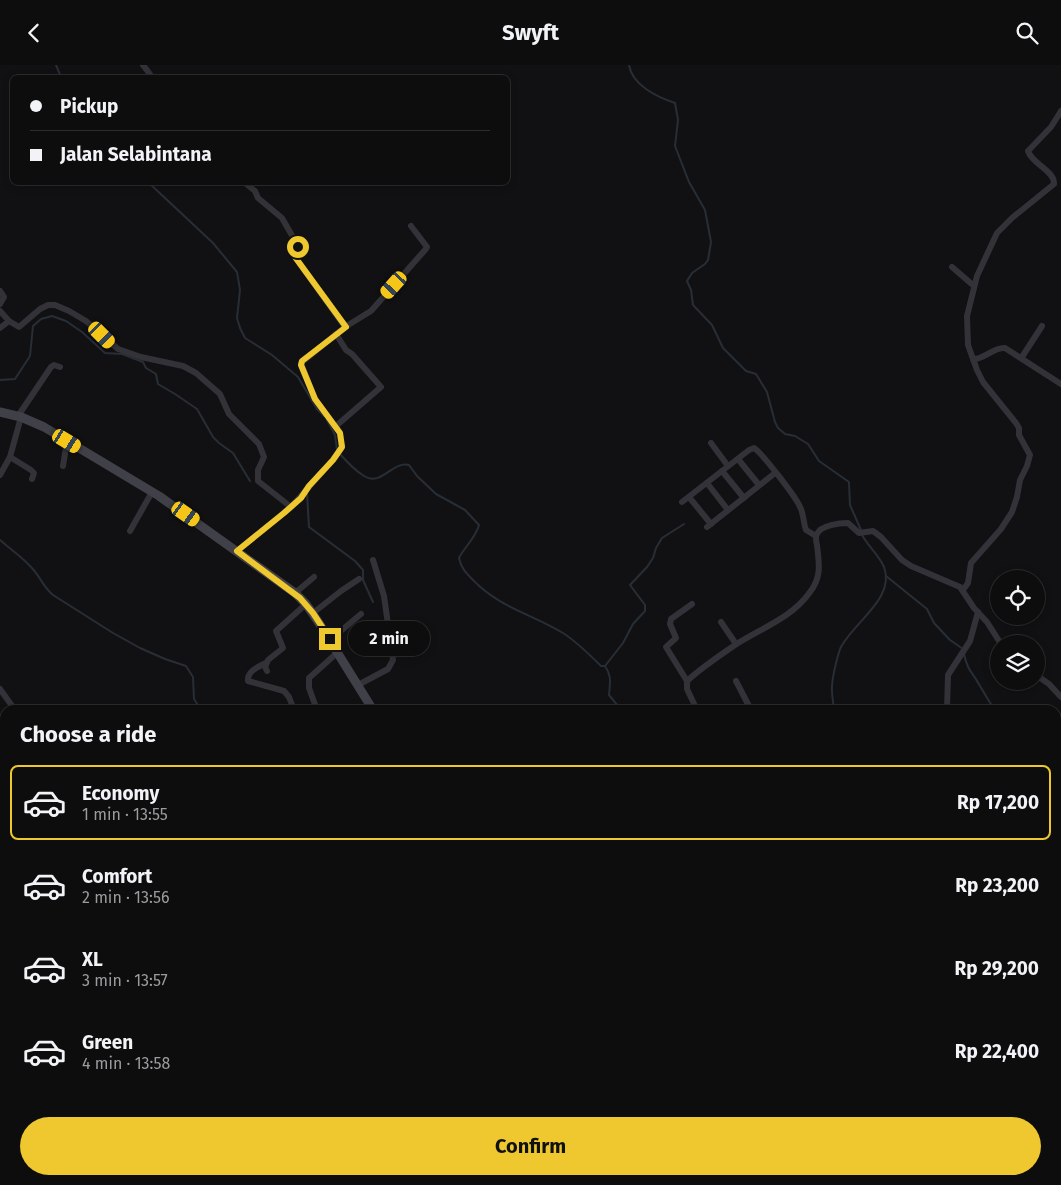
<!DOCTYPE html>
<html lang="en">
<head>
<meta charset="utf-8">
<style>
	:root { --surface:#0d0d0e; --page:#161617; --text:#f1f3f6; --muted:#9a9c9e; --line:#2d2d2e; --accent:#eec82e }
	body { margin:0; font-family:"Fira Sans",sans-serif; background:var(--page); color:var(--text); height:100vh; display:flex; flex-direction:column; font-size:19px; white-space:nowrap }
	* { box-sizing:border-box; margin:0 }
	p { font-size:16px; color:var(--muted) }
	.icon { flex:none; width:28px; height:28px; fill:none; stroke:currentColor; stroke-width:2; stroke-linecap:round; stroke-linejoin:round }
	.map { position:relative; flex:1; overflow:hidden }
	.panel { position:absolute; left:0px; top:640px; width:1061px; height:480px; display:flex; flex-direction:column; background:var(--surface); border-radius:15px 15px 0 0; box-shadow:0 2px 8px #0003,0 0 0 1px var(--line) }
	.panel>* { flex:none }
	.top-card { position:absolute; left:10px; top:10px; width:500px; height:110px; border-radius:8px; box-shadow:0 2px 8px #0003,0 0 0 1px var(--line); display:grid; align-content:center; height:110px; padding:0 20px; background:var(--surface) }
	.fabs { position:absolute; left:990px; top:505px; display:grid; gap:10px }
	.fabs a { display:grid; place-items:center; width:55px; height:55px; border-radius:50%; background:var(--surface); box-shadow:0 2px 8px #0003,0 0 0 1px var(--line); font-size:25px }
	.end { position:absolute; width:22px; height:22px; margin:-11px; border:6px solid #eec82e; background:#111; box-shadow:0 0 0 2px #111 }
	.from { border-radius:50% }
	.bubble { position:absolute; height:35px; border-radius:18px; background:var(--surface); box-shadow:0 2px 8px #0003,0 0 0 1px var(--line); font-size:16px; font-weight:700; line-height:35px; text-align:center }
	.car { position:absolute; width:15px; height:30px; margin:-15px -8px; border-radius:6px; box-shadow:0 0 4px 1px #0007; background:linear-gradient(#f5c518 24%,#345 0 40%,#f5c518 0 76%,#345 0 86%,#f5c518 0) }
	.top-card b { display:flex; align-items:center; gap:18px; height:48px; font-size:19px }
	.top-card b+b { border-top:1px solid var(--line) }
	.top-card i { width:12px; height:12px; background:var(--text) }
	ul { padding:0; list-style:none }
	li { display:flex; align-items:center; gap:15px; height:75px; margin:0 10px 8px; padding:0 10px; border:2px solid transparent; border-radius:8px }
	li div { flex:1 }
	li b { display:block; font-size:19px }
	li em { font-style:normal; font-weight:700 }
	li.active { border-color:var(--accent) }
	li>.icon { width:45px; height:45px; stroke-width:1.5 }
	h2 { padding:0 20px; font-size:22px; line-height:60px }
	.button { display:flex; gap:10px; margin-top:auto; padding:10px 20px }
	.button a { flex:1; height:58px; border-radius:30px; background:var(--accent); color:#111; font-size:20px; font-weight:700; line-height:58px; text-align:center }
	header { display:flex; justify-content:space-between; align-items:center; height:65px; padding:0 20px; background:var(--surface); font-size:22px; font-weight:700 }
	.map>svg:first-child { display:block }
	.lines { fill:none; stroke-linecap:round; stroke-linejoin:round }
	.stream { stroke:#282e36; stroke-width:2 }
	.street { stroke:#323238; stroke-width:6 }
	.secondary { stroke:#404148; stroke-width:9 }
	.route { stroke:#eec82e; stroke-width:6 }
</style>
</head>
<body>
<header><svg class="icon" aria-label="back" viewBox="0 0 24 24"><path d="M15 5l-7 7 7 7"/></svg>Swyft<svg class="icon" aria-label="search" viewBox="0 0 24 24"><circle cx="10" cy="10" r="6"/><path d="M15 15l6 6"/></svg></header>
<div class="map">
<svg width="1061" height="1120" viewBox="0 0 1061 1120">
	<rect width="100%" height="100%" fill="#111113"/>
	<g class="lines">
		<g class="stream">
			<polyline points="56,0 61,12"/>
			<path d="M629,0C632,20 657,32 675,38L678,55L675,81L689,117L705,145L711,177L708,195L705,199L692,208L687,216L691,225L693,240L712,260L723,283L746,306L756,309L767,327L775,357L778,363L785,369L795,371L808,379L819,396L849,417L850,440L861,465"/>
			<polyline points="149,118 213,178 237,207 240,225 237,253 240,263 245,273 272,290 298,312 317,344 324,351"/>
			<polyline points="0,315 15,314 30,291 33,261 41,254 52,251 66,256 82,267 105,288 122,289 143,297 146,303 156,309 158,319 175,329 197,344 213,372 219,378 233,388 250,416"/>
			<polyline points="327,355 335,370 337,385"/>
			<path d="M340,389C347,397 356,406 364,411C381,422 392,396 409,400L417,411L436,429L465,445L479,460C475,474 465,481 459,493C461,503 466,508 473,515C500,543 532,549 563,568C577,577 589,589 601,601H605"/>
			<polyline points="307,428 309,462 355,496 363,505 363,515 373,537"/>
			<path d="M0,475C10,484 22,492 31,502C40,511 43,522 53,530L113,568L140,583L165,594L186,601L193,612L194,634L201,645"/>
			<polyline points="886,511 927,544 934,558 950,575 963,584"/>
			<path d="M964,589C968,607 972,606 980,621C985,629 989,637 995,645"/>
			<polyline points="605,601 623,578 633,559 645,546 645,540 630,520 647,502 653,493 656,483 662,473 684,459"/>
			<path d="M605,601C612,611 610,618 609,630L618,641L616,645"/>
			<path d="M833,645C834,638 832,632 832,626C831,616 837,593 840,584C852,558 896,534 884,502C879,490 868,481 862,470"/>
			<polyline points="1056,694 1061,696"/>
			<polyline points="1056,1018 1061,1020"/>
			<polyline points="0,1044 5,1045"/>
			<polyline points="51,1115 54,1120"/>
			<polyline points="517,1115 523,1120"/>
			<polyline points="666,1115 670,1120"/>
			<polyline points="742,1115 743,1120"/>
			<polyline points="682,1120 697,1115"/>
		</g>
		<g class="street">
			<polyline points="143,0 152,12"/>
			<polyline points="157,12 160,12"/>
			<polyline points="245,118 255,126 258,133 282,153 298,181 298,183 295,188 295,192 345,262 301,298 315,334 340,368 342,382 333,395 291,442"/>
			<polyline points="952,202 974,221"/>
			<polyline points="0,226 4,232 0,239"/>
			<polyline points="0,246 9,256 19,262 40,244 48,240 55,240 69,246 86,256 118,284 141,292 183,301 196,308 220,329 229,349 259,379 264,392 258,405 258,416 291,442 237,486"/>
			<polyline points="345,262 371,246 425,185 427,182 411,161"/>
			<polyline points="0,263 9,256"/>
			<polyline points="1022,292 1042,261"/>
			<path d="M973,294C984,295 993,282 1005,283L1061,319"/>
			<polyline points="18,351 51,302 54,300 60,302"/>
			<polyline points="336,361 381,322 352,289 346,285 336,269"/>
			<polyline points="711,378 728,401"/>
			<polyline points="10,392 31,405 34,408 32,414"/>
			<polyline points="738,394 759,420"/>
			<polyline points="63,401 67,376"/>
			<polyline points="722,406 744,433"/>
			<polyline points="0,410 10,392 21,352"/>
			<polyline points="707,418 728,445"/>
			<polyline points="689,432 711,459"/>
			<path d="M682,437L749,385L754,383C762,388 796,432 800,442C804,449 803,457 806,465L816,471"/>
			<polyline points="707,462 775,408"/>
			<polyline points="130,466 152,427"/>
			<path d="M963,525L968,518L971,498L1001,464L1012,447L1017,432L1020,415L1027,401L1030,390L1019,370V363L1016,358L983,317L977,305L968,280L967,251L977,211L997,168L1012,153L1054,119C1055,106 1032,99 1028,86L1051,62L1061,46"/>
			<polyline points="295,528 314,512"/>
			<polyline points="313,548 341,526 359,514"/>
			<polyline points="721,557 736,579"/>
			<polyline points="330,575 361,549"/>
			<path d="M266,598C258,602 247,606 248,616L284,626L289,632L294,645"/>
			<polyline points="267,606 265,602 268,595 283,583 276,566 306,539"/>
			<polyline points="1036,610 1049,619 1061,632"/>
			<polyline points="687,616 666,582 676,573 670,559 671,554 692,539"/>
			<polyline points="736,616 751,645"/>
			<polyline points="358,620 388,604 393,595 384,531 373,495"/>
			<polyline points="0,624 15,645"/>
			<polyline points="317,645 309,623 309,613 338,587"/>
			<path d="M697,645L687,624V616C701,603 719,591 735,580C761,563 792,553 810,527C822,512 819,498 817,480C816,476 815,472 817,469C821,460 840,458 848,458L859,468L873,466L881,472L902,495L911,501L960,522L974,543L987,557L1001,579"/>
			<polyline points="742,645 748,639"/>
			<polyline points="947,645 948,610 970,576 978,547"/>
			<polyline points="0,746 5,744"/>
			<polyline points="0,840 5,849"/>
			<polyline points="1056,980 1061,981"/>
			<polyline points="223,1115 228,1120"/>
			<polyline points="449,1115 453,1120"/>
			<polyline points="820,1115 821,1120"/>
			<polyline points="891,1115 894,1120"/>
			<polyline points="259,1120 264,1115"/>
			<polyline points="362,1120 368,1115"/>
			<polyline points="423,1120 429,1115"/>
			<polyline points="624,1120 626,1115"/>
			<polyline points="840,1120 851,1115"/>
		</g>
		<g class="secondary">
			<polyline points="0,347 21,352 44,362 159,431 295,528 306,539 319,558 373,645"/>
			<polyline points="570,1115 572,1120"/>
		</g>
	</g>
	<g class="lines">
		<polyline class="route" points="298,182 294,188 295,192 346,262 302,296 301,300 315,334 340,368 342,382 333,395 309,421 301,433 284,448 237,486 300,533 313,548 330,574"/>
	</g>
</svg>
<div class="fabs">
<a><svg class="icon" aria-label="locate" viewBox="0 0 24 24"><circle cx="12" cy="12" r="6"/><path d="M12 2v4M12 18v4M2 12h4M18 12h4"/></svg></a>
<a><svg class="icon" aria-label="layers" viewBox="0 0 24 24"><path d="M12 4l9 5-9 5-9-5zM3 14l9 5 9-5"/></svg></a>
</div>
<i class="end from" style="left:298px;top:182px"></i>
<i class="end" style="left:330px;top:574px"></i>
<div class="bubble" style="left:348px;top:556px;width:82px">2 min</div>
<i class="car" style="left:394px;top:220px;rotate:222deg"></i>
<i class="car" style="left:102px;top:270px;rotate:135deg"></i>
<i class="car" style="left:67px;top:376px;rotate:121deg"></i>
<i class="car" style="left:186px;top:449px;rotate:125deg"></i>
<div class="top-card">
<b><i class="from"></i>Pickup</b>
<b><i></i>Jalan Selabintana</b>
</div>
<section class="panel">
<h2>Choose a ride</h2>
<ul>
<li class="active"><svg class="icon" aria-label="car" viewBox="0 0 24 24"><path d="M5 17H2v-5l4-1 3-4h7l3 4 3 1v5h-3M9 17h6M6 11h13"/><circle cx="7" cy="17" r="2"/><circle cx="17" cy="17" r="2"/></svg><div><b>Economy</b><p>1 min · 13:55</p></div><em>Rp 17,200</em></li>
<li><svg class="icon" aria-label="car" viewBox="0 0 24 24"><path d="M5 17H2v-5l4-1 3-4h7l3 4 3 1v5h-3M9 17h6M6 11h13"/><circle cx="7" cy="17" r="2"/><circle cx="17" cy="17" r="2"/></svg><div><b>Comfort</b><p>2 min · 13:56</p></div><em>Rp 23,200</em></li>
<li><svg class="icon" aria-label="car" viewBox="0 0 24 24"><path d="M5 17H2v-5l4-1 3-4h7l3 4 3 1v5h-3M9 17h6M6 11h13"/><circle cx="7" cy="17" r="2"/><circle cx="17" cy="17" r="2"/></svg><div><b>XL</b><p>3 min · 13:57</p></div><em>Rp 29,200</em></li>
<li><svg class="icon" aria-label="car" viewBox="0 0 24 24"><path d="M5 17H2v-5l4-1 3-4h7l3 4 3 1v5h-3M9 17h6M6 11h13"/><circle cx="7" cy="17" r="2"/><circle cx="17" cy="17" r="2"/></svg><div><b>Green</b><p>4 min · 13:58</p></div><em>Rp 22,400</em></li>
</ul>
<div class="button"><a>Confirm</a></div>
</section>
</div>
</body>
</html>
